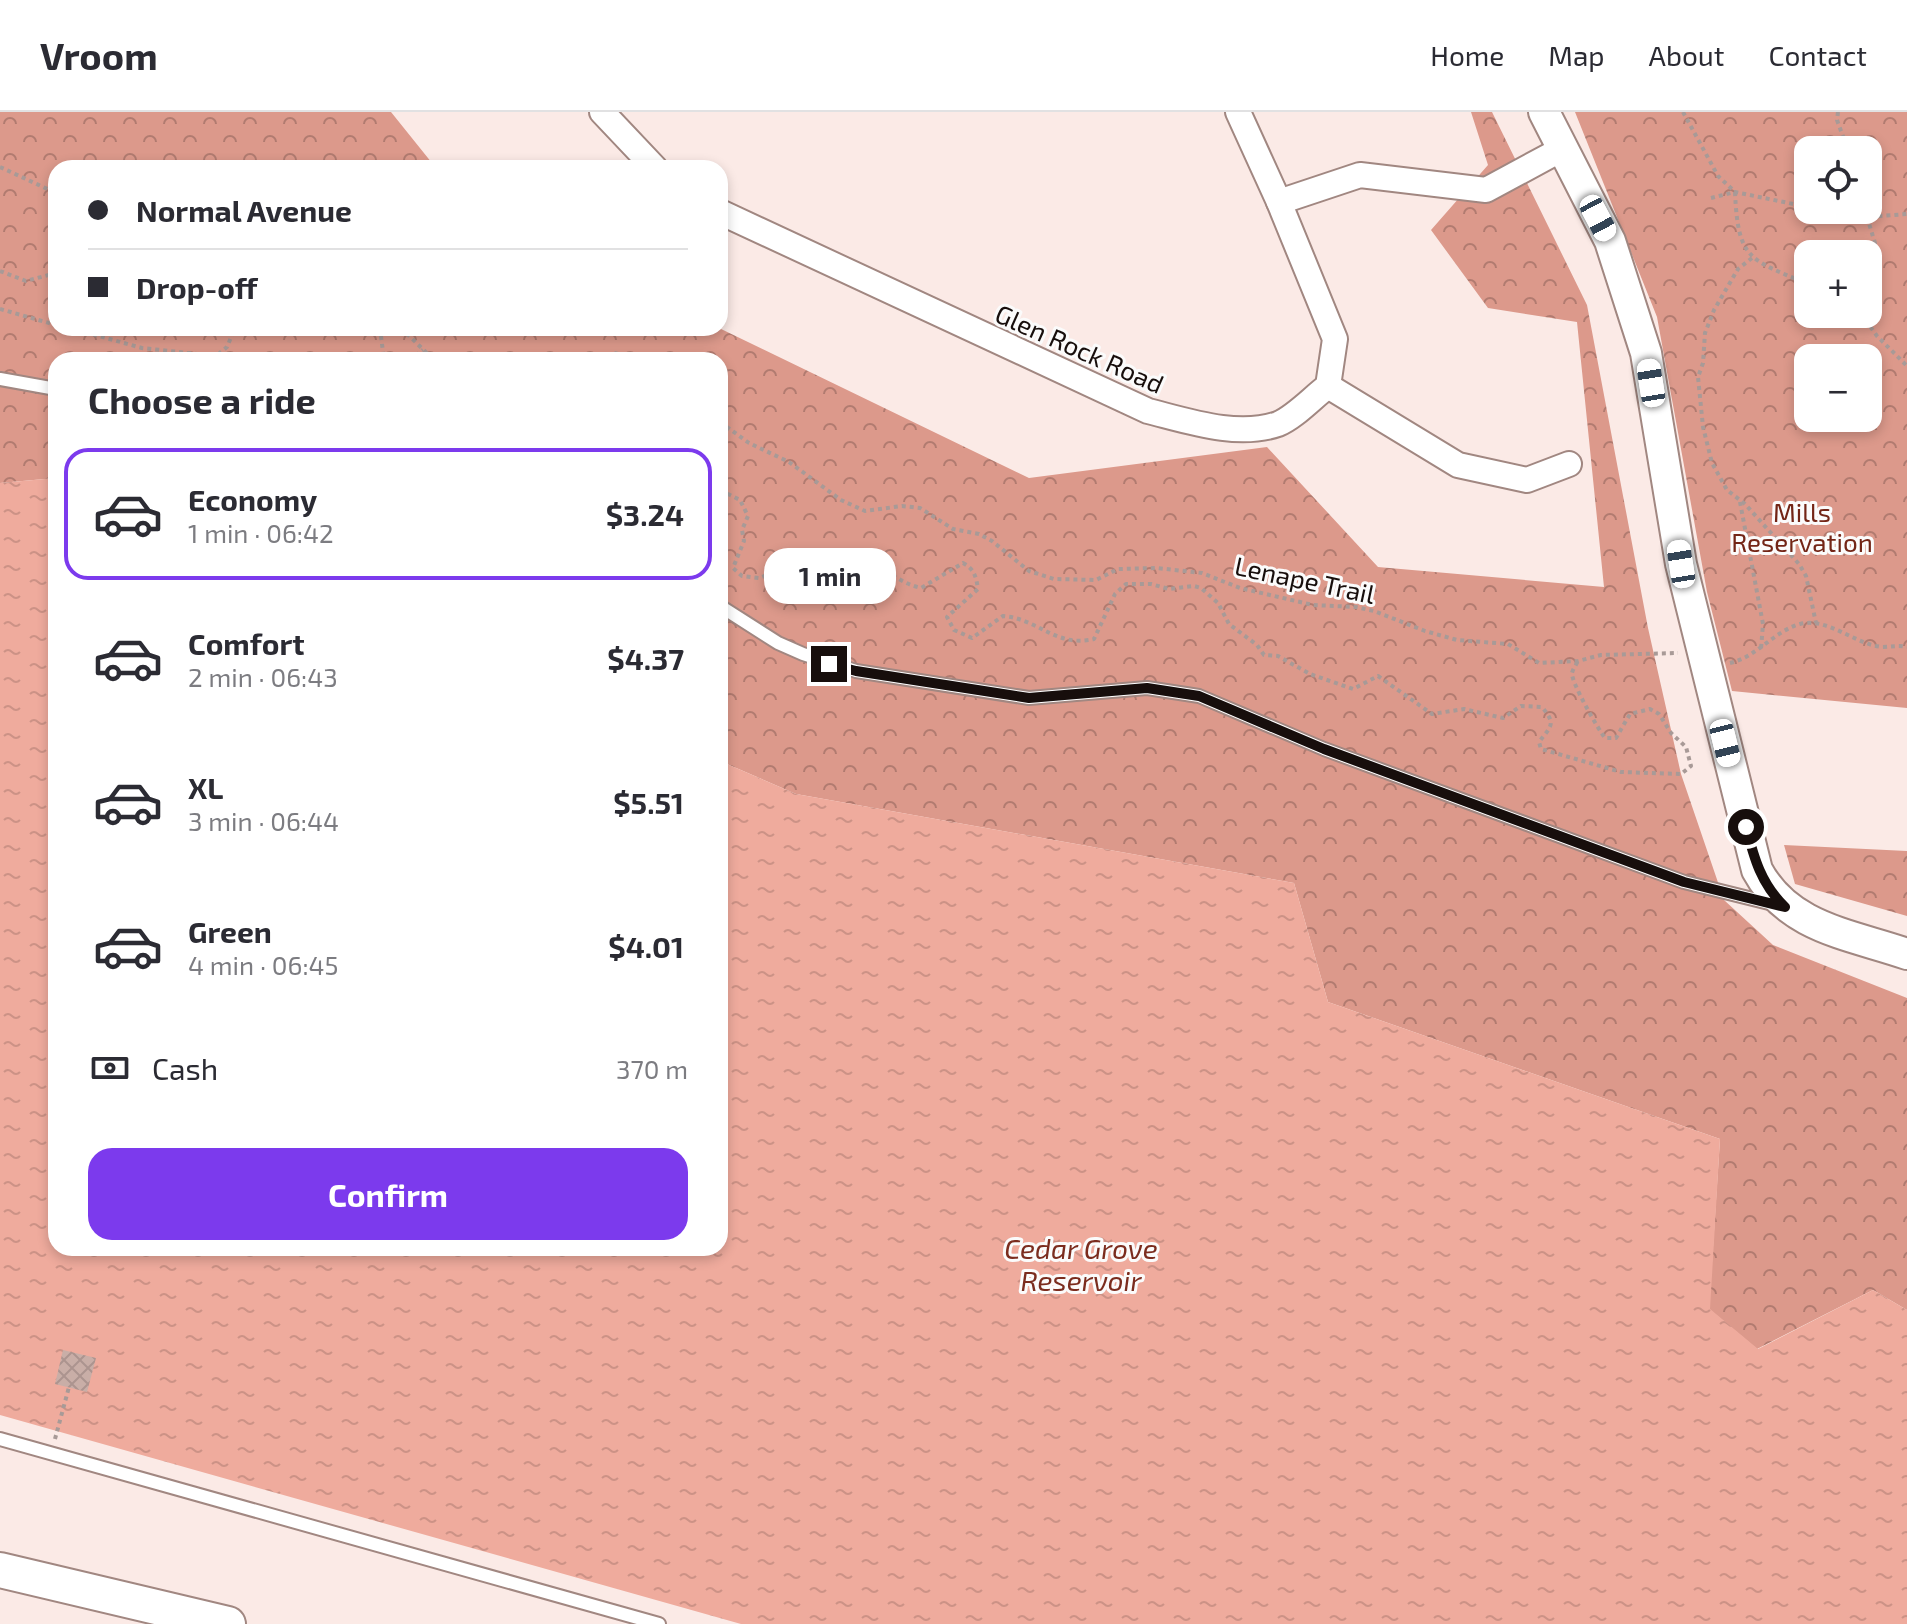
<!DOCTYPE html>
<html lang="en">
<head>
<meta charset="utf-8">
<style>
	:root { --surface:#fff; --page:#f2f2f3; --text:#2b2b33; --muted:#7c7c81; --line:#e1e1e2; --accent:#7c3aed }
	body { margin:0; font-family:"Exo 2",sans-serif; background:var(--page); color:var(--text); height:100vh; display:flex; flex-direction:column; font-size:30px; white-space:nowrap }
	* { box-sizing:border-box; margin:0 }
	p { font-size:26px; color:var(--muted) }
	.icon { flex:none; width:44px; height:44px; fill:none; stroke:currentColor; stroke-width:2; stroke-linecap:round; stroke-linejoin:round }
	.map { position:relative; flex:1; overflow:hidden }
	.side { position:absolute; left:48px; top:240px; width:680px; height:904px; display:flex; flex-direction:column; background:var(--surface); border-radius:24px; box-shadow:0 4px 12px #0003 }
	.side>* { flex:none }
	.top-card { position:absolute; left:48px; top:48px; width:680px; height:176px; border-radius:24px; box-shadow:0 4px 12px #0003; display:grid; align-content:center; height:176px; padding:0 40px; background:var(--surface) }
	.tools { position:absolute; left:1794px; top:24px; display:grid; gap:16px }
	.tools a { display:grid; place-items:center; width:88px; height:88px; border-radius:16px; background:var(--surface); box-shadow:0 4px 12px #0003; font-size:40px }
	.end { position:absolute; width:36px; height:36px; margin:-18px; border:10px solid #170e0c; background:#fff; box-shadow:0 0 0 4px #fff }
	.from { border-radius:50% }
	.bubble { position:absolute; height:56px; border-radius:24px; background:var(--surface); box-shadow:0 4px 12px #0003; font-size:26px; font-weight:700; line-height:56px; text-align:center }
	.car { position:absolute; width:24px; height:48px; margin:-24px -12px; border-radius:10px; box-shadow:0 0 6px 2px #0007; background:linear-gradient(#fff 24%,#345 0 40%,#fff 0 76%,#345 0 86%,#fff 0) }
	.top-card b { display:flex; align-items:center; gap:28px; height:76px; font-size:30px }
	.top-card b+b { border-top:2px solid var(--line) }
	.top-card i { width:20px; height:20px; background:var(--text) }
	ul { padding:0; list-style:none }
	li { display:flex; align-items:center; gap:24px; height:132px; margin:0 16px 12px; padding:0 24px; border:4px solid transparent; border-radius:24px }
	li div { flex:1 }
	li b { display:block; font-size:30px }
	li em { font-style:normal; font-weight:700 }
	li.selected { border-color:var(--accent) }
	li>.icon { width:72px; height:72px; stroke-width:1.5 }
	h2 { padding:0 40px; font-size:36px; line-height:96px }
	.pay { display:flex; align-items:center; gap:20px; height:88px; padding:0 40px; font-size:30px }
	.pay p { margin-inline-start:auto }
	.primary-button { display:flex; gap:16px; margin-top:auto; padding:16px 40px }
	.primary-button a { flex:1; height:92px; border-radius:24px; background:var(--accent); color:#fff; font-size:32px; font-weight:700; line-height:92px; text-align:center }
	header { display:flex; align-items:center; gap:48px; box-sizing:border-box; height:112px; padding:0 40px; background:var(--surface); border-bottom:2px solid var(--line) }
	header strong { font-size:38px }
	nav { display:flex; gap:44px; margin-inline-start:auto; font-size:28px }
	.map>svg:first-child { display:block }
	.forest { fill:url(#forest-crowns); fill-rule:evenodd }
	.water { fill:url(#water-ripples) }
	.building { fill:url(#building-cross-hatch) }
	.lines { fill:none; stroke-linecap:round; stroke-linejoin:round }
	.service-casing { stroke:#a18781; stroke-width:16 }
	.minor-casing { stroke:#a18781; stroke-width:28 }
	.tertiary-casing { stroke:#a18781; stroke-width:34 }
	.secondary-casing { stroke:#a18781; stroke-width:38 }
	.path { stroke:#a89a97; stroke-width:4; stroke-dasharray:4 4; stroke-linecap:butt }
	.service { stroke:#fff; stroke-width:12 }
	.minor { stroke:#fff; stroke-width:24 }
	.tertiary { stroke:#fff; stroke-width:30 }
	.secondary { stroke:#fff; stroke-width:34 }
	.route { stroke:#170e0c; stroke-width:10 }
	.labels { text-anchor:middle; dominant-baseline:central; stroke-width:6; stroke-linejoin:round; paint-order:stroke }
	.street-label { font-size:26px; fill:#170e0c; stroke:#fbfbfb }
	.park-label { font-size:26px; fill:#732516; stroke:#fbfbfb }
	.water-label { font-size:28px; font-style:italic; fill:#7b2c1e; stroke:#fbfbfb }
</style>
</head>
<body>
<header>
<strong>Vroom</strong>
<nav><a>Home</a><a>Map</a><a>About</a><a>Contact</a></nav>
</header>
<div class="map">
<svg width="1907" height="1512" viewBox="0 0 1907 1512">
	<defs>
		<pattern id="forest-crowns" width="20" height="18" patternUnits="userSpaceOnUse" patternTransform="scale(2)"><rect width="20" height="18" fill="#dc998b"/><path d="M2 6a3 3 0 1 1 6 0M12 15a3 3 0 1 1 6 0" fill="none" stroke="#b17b70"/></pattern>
		<pattern id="water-ripples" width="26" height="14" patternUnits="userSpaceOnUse" patternTransform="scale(2)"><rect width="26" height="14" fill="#efab9d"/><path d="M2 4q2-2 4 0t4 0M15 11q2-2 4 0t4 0" fill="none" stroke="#cc9286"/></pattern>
		<pattern id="building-cross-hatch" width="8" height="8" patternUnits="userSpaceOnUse" patternTransform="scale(2)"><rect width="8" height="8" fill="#c9aea7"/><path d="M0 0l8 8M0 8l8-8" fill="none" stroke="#ac948f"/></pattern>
	</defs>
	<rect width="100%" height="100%" fill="#fbeae6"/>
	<g class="forest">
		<polygon points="0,0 391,0 436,56 56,56 56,216 719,216 1029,366 1267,335 1378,455 1604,475 1577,210 1488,196 1431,118 1488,53 1471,0 1492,0 1587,193 1648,516 1681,662 1724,788 1773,833 1907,886 1907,1198 1873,1178 1757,1237 1709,1197 1720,1027 1328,890 1294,771 796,682 720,649 720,248 56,248 56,366 0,371"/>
		<path d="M1575,0H1907V596L1732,579L1707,480L1657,205ZM1808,38H1868V98H1808ZM1808,142H1868V202H1808ZM1808,246H1868V306H1808Z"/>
		<polygon points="1784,733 1907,739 1907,804 1795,772"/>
	</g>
	<polygon class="water" points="56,366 56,1136 720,1136 720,649 796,682 1294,771 1328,890 1720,1027 1710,1197 1758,1237 1873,1178 1907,1198 1907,1512 741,1512 0,1303 0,371"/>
	<polygon class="building" points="63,1238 96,1246 87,1280 55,1272"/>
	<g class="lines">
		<g class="service-casing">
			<g id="service">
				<polyline points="0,267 56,277"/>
				<polyline points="720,494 778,531 803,542 856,559 1029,586 1147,576 1199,584 1324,637 1684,770 1773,792"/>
				<polyline points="0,1327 659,1512"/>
			</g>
		</g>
		<g class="minor-casing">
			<g id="minor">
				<polyline points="602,0 655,56"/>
				<polyline points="1279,90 1360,63 1486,78 1562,37"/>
				<path d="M720,100L1148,299C1188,309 1237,326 1278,312C1295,305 1313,285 1328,274L1335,227L1279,90L1238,0"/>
				<polyline points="1328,274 1458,353 1527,368 1569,352"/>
			</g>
		</g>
		<g class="tertiary-casing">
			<path id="tertiary" d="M1544,0L1610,129L1646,241L1681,452L1757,758C1788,816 1849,822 1907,842"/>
		</g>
		<g class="secondary-casing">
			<polyline id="secondary" points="0,1458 228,1512"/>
		</g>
		<g class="path">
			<polyline points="1683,0 1718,64 1735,80"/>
			<polyline points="1838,0 1837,8 1848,38"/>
			<polyline points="0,55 56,81"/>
			<path d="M1735,80C1738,148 1749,147 1808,172"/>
			<polyline points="1711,86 1735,80 1808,95"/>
			<polyline points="1823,98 1867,105 1907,102"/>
			<polyline points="1867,105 1875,131 1868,145"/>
			<polyline points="1752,146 1738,157 1714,198 1705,221 1703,251 1698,265 1703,315 1712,351 1727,378 1745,392 1799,452 1806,464 1816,511"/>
			<polyline points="0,159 26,169 56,161"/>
			<polyline points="0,197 56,213"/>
			<polyline points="1861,202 1877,224 1907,254"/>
			<polyline points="70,216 142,236 216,244 227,235 235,216"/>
			<polyline points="380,216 384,248"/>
			<polyline points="401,216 434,248"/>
			<polyline points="409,248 423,238"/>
			<polyline points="600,248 614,241 647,248"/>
			<polyline points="720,310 749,331 789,350 841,388 865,399 902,394 920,396 953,417 979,422 992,429 1029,459 1054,467 1096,468 1118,457 1157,456 1202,461 1240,476 1313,493 1356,495 1374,499 1425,519 1457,528 1508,532 1539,551 1578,549 1601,543 1678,541"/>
			<path d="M720,383L726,381L740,388L748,404L742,418L744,429L733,456L742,464L759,466L781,458L803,462L822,471L845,475L861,459L870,454C890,459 902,472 921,476L963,451C974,457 976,464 978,477L947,505L954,518L972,526L1003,504C1039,507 1056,536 1094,527L1115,482L1126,472H1151L1169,477L1194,474L1201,476L1218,491L1229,512L1257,533L1264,543L1278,544L1310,562L1353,577L1378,564L1432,602L1464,597L1503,606L1521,594L1542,595C1556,612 1552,613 1539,630L1541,637L1621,660L1681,662L1691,654L1686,635L1671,621L1659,602L1650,597L1630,602L1616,626H1605C1598,617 1571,570 1572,561C1573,557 1576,553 1578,549"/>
			<polyline points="1740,390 1763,512 1761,537"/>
			<path d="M1730,551C1757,545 1774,519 1800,512C1828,505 1854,532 1882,535C1891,535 1898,533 1907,535"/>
			<polyline points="55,1327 69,1275"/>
		</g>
		<use href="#service" class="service"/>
		<use href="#minor" class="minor"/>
		<use href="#tertiary" class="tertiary"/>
		<use href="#secondary" class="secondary"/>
	</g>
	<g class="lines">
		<path class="route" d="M829,552L856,559L1029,586L1147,576L1199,584L1324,637L1684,770L1785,795C1761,772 1754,746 1746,715"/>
	</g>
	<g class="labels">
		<g class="street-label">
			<text transform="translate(1080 236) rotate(24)">Glen Rock Road</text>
			<text transform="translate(1305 467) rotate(12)">Lenape Trail</text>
		</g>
		<g class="park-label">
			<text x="1802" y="399">Mills<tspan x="1802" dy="30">Reservation</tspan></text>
		</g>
		<g class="water-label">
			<text x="1081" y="1136">Cedar Grove<tspan x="1081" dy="32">Reservoir</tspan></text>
		</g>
	</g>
</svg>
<div class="tools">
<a><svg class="icon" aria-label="locate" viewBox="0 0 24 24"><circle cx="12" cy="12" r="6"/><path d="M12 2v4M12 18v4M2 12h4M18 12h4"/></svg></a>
<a>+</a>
<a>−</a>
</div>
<i class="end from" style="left:1746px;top:715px"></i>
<i class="end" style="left:829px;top:552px"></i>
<div class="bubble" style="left:764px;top:436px;width:132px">1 min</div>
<i class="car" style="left:1598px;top:106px;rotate:152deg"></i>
<i class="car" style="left:1651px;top:271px;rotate:351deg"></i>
<i class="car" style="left:1681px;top:452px;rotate:351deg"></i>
<i class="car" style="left:1725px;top:631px;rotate:166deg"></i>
<div class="top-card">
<b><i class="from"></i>Normal Avenue</b>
<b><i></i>Drop-off</b>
</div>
<section class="side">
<h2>Choose a ride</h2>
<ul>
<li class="selected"><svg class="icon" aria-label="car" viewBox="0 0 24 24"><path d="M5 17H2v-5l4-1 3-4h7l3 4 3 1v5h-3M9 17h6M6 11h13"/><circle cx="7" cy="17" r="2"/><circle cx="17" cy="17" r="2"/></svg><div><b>Economy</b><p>1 min · 06:42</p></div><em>$3.24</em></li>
<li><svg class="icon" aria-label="car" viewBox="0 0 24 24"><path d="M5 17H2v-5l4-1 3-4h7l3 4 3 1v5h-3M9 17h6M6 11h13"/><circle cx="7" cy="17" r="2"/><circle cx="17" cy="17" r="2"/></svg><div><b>Comfort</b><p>2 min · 06:43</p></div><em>$4.37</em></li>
<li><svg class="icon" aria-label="car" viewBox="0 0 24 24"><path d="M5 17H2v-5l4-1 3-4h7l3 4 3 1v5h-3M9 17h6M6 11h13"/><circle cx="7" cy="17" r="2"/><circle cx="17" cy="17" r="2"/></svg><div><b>XL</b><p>3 min · 06:44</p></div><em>$5.51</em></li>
<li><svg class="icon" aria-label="car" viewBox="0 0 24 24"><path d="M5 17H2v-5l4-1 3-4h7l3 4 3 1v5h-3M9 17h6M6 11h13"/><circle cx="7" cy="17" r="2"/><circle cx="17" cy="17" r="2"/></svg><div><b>Green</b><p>4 min · 06:45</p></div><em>$4.01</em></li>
</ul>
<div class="pay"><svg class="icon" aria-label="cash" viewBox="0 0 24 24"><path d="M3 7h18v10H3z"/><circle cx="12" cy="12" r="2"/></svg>Cash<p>370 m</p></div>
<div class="primary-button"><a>Confirm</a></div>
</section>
</div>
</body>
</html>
